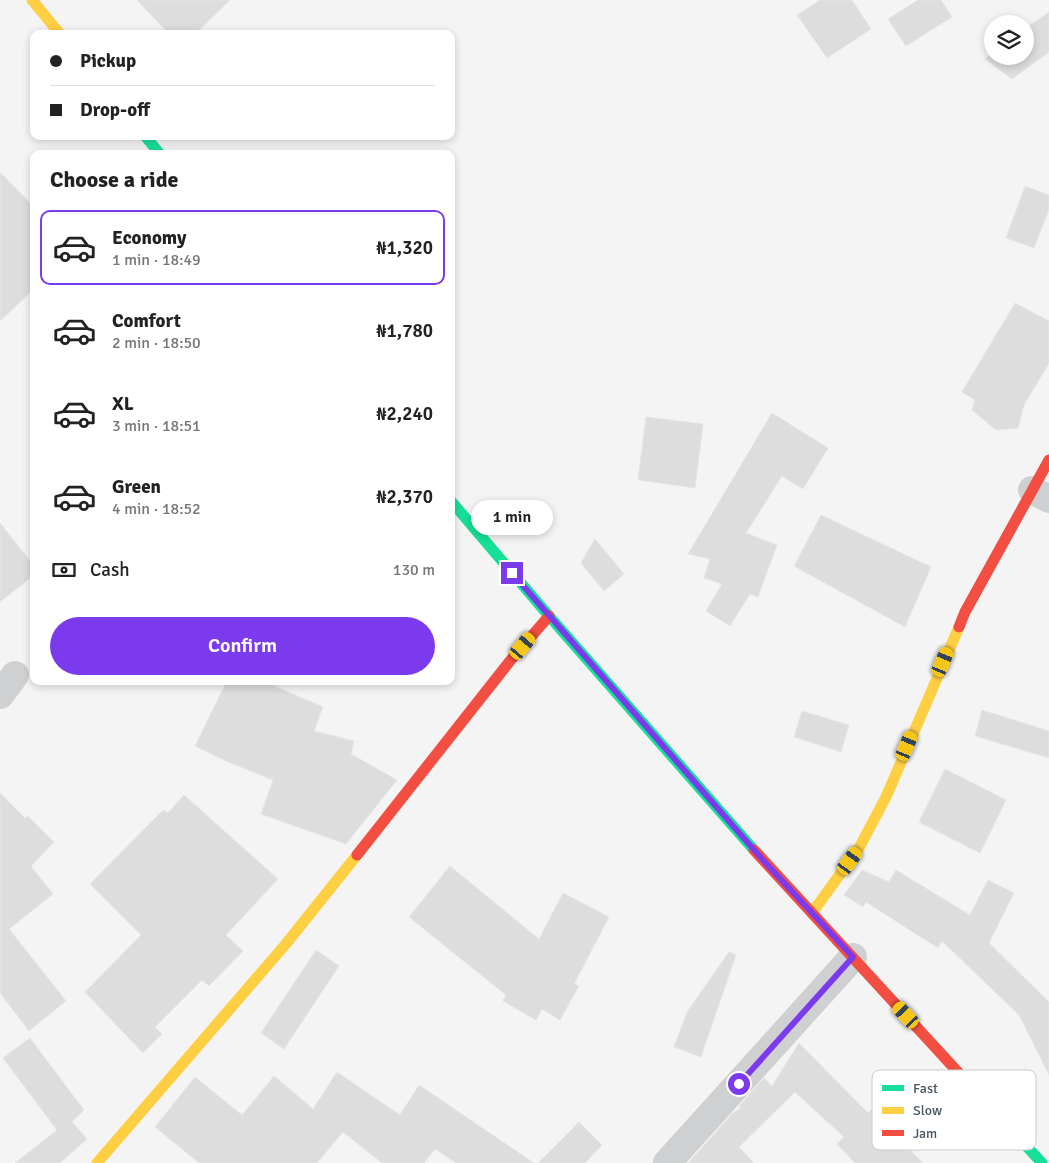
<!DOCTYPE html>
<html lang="en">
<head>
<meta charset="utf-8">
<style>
	:root { --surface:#fff; --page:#f6f6f6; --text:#222; --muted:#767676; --line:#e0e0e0; --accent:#7c3aed }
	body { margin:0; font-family:Signika,sans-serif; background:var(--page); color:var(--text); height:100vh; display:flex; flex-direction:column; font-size:19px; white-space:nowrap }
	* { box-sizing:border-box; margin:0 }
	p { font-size:16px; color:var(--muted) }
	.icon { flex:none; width:28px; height:28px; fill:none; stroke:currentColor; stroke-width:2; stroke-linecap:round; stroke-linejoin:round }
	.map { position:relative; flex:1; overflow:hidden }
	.sheet { position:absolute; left:30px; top:150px; width:425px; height:535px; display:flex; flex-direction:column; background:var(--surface); border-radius:10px; box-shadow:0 2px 8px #0003 }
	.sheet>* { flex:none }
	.top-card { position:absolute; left:30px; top:30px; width:425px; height:110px; border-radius:10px; box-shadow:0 2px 8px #0003; display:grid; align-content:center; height:110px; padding:0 20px; background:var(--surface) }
	.controls { position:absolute; left:984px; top:15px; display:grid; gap:10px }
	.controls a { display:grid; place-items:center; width:50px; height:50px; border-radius:50%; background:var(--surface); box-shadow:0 2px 8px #0003; font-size:25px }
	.end { position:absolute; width:22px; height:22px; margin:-11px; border:6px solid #7c3aed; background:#fff; box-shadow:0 0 0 2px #fff }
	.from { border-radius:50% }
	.bubble { position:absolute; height:35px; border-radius:18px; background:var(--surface); box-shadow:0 2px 8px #0003; font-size:16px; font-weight:600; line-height:35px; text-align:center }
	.car { position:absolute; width:15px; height:30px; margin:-15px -8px; border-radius:6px; box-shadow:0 0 4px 1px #0007; background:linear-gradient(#f5c518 24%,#345 0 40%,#f5c518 0 76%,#345 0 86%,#f5c518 0) }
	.top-card b { display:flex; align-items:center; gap:18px; height:48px; font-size:19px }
	.top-card b+b { border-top:1px solid var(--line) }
	.top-card i { width:12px; height:12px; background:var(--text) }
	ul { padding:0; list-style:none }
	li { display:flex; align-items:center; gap:15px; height:75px; margin:0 10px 8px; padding:0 10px; border:2px solid transparent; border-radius:10px }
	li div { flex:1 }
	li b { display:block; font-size:19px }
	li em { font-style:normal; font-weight:600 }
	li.active { border-color:var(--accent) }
	li>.icon { width:45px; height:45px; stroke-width:1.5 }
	h2 { padding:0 20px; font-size:22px; line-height:60px }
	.pay { display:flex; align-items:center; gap:12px; height:55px; padding:0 20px; font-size:19px }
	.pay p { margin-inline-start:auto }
	.button { display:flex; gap:10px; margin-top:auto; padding:10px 20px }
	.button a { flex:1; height:58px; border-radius:30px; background:var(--accent); color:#fff; font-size:20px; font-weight:600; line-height:58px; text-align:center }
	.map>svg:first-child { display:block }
	.building { fill:#ddddde; stroke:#e5e6e7 }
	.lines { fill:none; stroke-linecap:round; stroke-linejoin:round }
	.street { stroke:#ced0d2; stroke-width:28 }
	.fast { stroke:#16e098; stroke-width:11 }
	.slow { stroke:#ffcf43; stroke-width:11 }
	.jam { stroke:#f24e42; stroke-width:11 }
	.route { stroke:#7c3aed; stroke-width:6 }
	.key { fill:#fff; stroke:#c9ccd0; stroke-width:1 }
	.key-label { font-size:14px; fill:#4a5661 }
</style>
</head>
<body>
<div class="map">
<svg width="1049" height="1163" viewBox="0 0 1049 1163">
	<rect width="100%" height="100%" fill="#f4f4f4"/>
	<g class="building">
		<polygon points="137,0 230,0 195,34 169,34"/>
		<polygon points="820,0 852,0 871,29 827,58 797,15"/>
		<polygon points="918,0 941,0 952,17 906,46 888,19"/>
		<polygon points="1049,12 1049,52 1012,79 985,59 992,53 992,56 1025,56 1025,29"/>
		<polygon points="0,172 34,207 34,289 0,321"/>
		<polygon points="1025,186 1049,195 1049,209 1034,248 1006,238"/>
		<polygon points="1015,303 1049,321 1049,363 1024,405 1018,428 996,430 972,410 975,400 962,392"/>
		<polygon points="772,413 828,448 803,489 782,476 746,533 777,545 758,597 750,594 730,626 706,611 722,584 704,578 710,559 688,554"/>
		<polygon points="646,417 703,424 695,488 638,480"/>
		<polygon points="821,515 931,567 905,627 794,566"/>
		<polygon points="0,523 34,566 34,575 0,602"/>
		<polygon points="595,539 624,574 604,591 581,563"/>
		<polygon points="227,681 263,681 323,707 314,731 354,741 351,754 397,780 346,844 261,814 273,780 226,761 195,746"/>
		<polygon points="982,710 1049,731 1049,758 975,736"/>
		<polygon points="802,711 849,725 841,752 794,737"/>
		<polygon points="945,769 1006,800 980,853 919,822"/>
		<polygon points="0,793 25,818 28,816 54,842 31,866 53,894 9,929 66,1001 29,1031 0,993"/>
		<polygon points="184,795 278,879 226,935 243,951 209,986 202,980 155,1027 162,1034 143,1053 85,992 141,935 90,884 163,810 168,813"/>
		<polygon points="450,866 539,939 563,893 609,917 574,984 579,986 560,1020 542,1009 536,1020 503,1001 506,995 409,917"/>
		<polygon points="862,870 889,882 896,870 970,915 988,880 1014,893 989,943 1049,1002 1049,1075 1019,1015 942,941 938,948 866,902 863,907 844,895"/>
		<polygon points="316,950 339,966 284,1049 261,1033"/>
		<polygon points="729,952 736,955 701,1057 674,1047 687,1012"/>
		<polygon points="30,1038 84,1110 72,1122 87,1139 60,1163 15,1163 57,1130 3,1058"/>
		<polygon points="799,1043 868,1113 871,1110 923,1163 855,1163 837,1144 844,1137 795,1092 739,1147 754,1163 688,1163 732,1114 741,1107 739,1106 764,1078 772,1086"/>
		<polygon points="337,1072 400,1115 419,1085 534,1163 456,1163 435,1149 424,1163 382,1163 343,1132 317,1163 199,1163 155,1127 195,1077 242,1115 274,1076 313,1109"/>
		<polygon points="579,1122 602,1145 585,1163 538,1163"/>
	</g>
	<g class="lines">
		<g class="street">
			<polyline points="1032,490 1049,499"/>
			<polyline points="0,695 15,675"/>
			<polyline points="667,1163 853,957"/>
		</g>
		<g class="fast">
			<polyline points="145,136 160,154"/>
			<polyline points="451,501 549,616 754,850"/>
			<polyline points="967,1082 1042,1163"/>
		</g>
		<g class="slow">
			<polyline points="32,0 60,34"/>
			<polyline points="812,913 859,848 886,797 959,627"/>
			<polyline points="97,1163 285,945 357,855"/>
		</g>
		<g class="jam">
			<polyline points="959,627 965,612 1049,460"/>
			<polyline points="754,850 967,1082"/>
			<polyline points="357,855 510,661 549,616"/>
		</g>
	</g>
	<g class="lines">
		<polyline class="route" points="512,573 762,859 853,957 739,1084"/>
	</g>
	<rect x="872" y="1070" width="164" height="80" rx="8" class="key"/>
	<rect x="882" y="1085" width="22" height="6" fill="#16e098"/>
	<rect x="882" y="1107" width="22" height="7" fill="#ffcf43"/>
	<rect x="882" y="1130" width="22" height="6" fill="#f24e42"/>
	<g class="key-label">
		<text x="913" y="1093">Fast</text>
		<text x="913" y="1115">Slow</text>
		<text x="913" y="1138">Jam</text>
	</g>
</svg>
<div class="controls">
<a><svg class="icon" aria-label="layers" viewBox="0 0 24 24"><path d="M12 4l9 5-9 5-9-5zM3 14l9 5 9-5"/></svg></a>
</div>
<i class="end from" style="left:739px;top:1084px"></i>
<i class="end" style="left:512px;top:573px"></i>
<div class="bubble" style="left:471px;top:500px;width:82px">1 min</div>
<i class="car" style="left:523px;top:646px;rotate:40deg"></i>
<i class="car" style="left:943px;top:662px;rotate:23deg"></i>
<i class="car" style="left:907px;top:746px;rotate:23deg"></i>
<i class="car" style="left:850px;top:861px;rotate:36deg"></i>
<i class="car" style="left:906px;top:1015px;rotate:317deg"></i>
<div class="top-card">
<b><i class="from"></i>Pickup</b>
<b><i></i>Drop-off</b>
</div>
<section class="sheet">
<h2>Choose a ride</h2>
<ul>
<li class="active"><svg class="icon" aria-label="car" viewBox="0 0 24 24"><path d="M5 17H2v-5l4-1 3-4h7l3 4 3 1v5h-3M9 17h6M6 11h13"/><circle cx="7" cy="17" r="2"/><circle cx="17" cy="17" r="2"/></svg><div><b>Economy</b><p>1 min · 18:49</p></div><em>₦1,320</em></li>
<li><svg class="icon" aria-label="car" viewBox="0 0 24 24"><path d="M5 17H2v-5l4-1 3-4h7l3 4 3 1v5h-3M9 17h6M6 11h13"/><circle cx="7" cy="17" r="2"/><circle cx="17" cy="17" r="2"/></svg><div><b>Comfort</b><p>2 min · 18:50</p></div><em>₦1,780</em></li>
<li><svg class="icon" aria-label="car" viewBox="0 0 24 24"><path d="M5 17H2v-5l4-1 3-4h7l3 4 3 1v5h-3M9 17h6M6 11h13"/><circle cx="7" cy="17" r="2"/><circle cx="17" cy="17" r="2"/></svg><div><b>XL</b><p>3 min · 18:51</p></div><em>₦2,240</em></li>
<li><svg class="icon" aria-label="car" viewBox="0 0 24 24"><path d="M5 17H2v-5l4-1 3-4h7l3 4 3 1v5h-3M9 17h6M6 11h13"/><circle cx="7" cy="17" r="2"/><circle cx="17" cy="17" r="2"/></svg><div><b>Green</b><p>4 min · 18:52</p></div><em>₦2,370</em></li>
</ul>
<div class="pay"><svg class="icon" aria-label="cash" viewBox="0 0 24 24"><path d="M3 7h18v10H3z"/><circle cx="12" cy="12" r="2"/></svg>Cash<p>130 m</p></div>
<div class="button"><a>Confirm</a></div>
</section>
</div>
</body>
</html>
